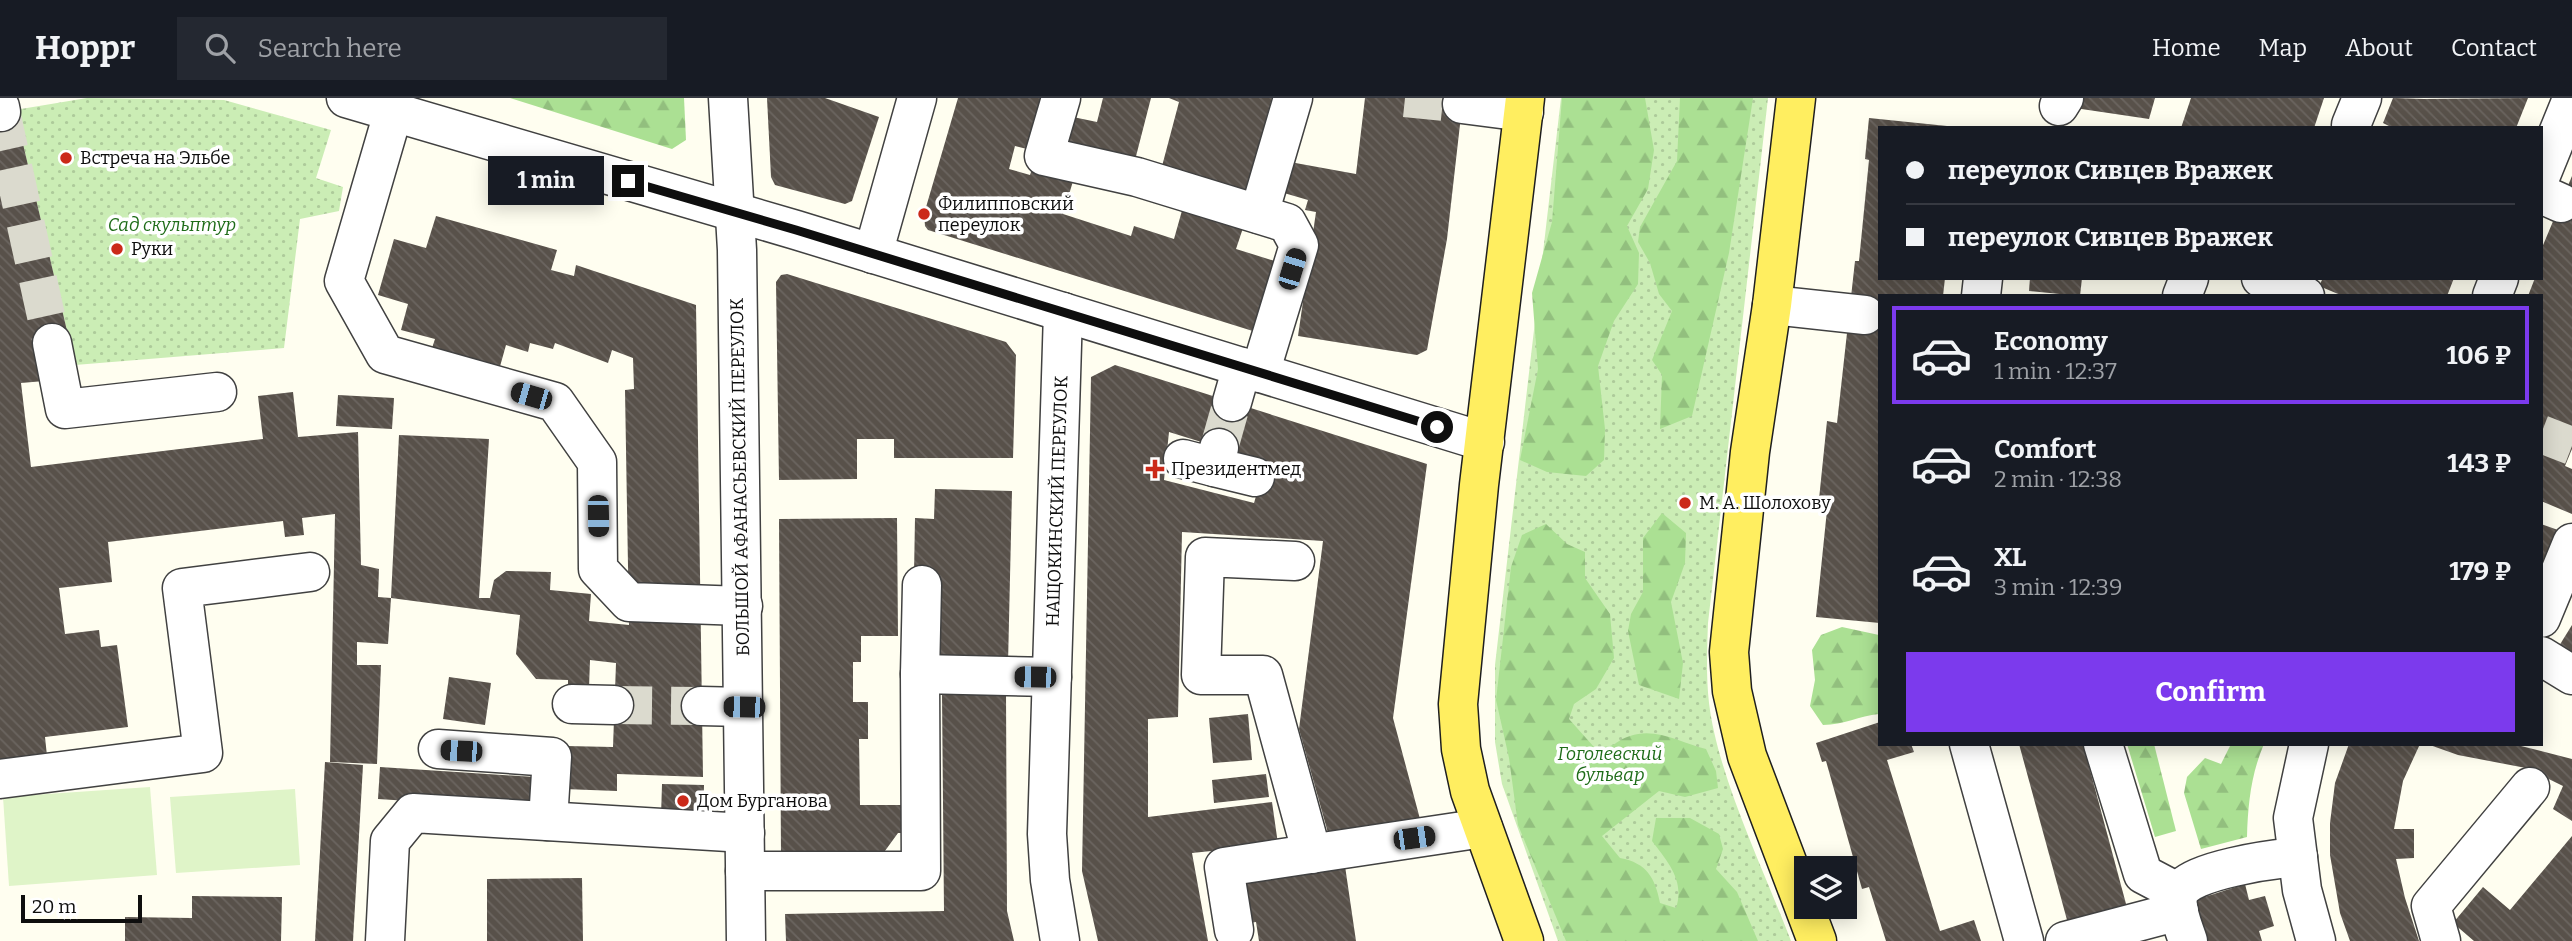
<!DOCTYPE html>
<html lang="en">
<head>
<meta charset="utf-8">
<style>
	:root { --surface:#171b24; --page:#242831; --text:#f1f3f6; --muted:#9ea1a6; --line:#363941; --accent:#7c3aed }
	body { margin:0; font-family:Bitter,serif; background:var(--page); color:var(--text); height:100vh; display:flex; flex-direction:column; font-size:26px; white-space:nowrap }
	* { box-sizing:border-box; margin:0 }
	p { font-size:23px; color:var(--muted) }
	.icon { flex:none; width:38px; height:38px; fill:none; stroke:currentColor; stroke-width:2; stroke-linecap:round; stroke-linejoin:round }
	.map { position:relative; flex:1; overflow:hidden }
	.side { position:absolute; left:1878px; top:196px; width:665px; height:452px; display:flex; flex-direction:column; background:var(--surface); border-radius:0px; box-shadow:0 4px 18px #0003 }
	.side>* { flex:none }
	.guide { position:absolute; left:1878px; top:28px; width:665px; height:154px; border-radius:0px; box-shadow:0 4px 18px #0003; display:grid; align-content:center; height:154px; padding:0 28px; background:var(--surface) }
	.buttons { position:absolute; left:1794px; top:758px; display:grid; gap:14px }
	.buttons a { display:grid; place-items:center; width:63px; height:63px; border-radius:0px; background:var(--surface); box-shadow:0 4px 18px #0003; font-size:35px }
	.scale { position:absolute; left:21px; bottom:18px; width:121px; box-sizing:border-box; padding-left:7px; border:4px solid #0e0e0e; border-top:0; font-size:19px; line-height:24px; white-space:nowrap; color:#0e0e0e; -webkit-text-stroke:5px #fff; paint-order:stroke }
	.end { position:absolute; width:32px; height:32px; margin:-16px; border:9px solid #0e0e0e; background:#fff; box-shadow:0 0 0 4px #fff }
	.from { border-radius:50% }
	.bubble { position:absolute; height:49px; border-radius:0px; background:var(--surface); box-shadow:0 4px 18px #0003; font-size:23px; font-weight:700; line-height:49px; text-align:center }
	.car { position:absolute; width:21px; height:42px; margin:-21px -10px; border-radius:9px; box-shadow:0 0 5px 2px #0007; background:linear-gradient(#222 24%,#8ab4d8 0 40%,#222 0 76%,#8ab4d8 0 86%,#222 0) }
	.guide b { display:flex; align-items:center; gap:24px; height:66px; font-size:26px }
	.guide b+b { border-top:2px solid var(--line) }
	.guide i { width:18px; height:18px; background:var(--text) }
	ul { padding:12px 0 0; list-style:none }
	li { display:flex; align-items:center; gap:21px; height:98px; margin:0 14px 10px; padding:0 14px; border:4px solid transparent; border-radius:0px }
	li div { flex:1 }
	li b { display:block; font-size:26px }
	li em { font-style:normal; font-weight:700 }
	li.selected { border-color:var(--accent) }
	li>.icon { width:63px; height:63px; stroke-width:1.5 }
	.primary-button { display:flex; gap:14px; margin-top:auto; padding:14px 28px }
	.primary-button a { flex:1; height:80px; border-radius:0px; background:var(--accent); color:#fff; font-size:28px; font-weight:700; line-height:80px; text-align:center }
	header { display:flex; align-items:center; gap:42px; box-sizing:border-box; height:98px; padding:0 35px; background:var(--surface); border-bottom:2px solid var(--line) }
	header strong { font-size:33px }
	nav { display:flex; gap:38px; margin-inline-start:auto; font-size:24px }
	.search { width:490px; height:63px; background:var(--page); display:flex; align-items:center; gap:18px; box-sizing:border-box; padding:0 24px; border-radius:0px; color:var(--muted); font-size:26px }
	.map>svg:first-child { display:block }
	.green { fill:url(#green-dots) }
	.forest { fill:url(#forest-firs) }
	.pitch { fill:#dff4c8 }
	.building { fill:url(#building-back-hatch); fill-rule:evenodd }
	.lines { fill:none; stroke-linecap:round; stroke-linejoin:round }
	.minor-tunnel { stroke:#dbdace; stroke-width:38; stroke-dasharray:38 19; stroke-linecap:butt }
	.minor-casing { stroke:#414141; stroke-width:41 }
	.major-casing { stroke:#1f1f1f; stroke-width:41 }
	.minor { stroke:#fff; stroke-width:38 }
	.major { stroke:#ffee60; stroke-width:38 }
	.route { stroke:#0e0e0e; stroke-width:9 }
	.poi-dot { fill:#cb2919; stroke:#fff; stroke-width:2.5 }
	.labels { text-anchor:middle; dominant-baseline:central; stroke-width:7; stroke-linejoin:round; paint-order:stroke }
	.poi-label { font-size:18px; fill:#0e0e0e; stroke:#fff; text-anchor:start }
	.park-label { font-size:18px; font-style:italic; fill:#1e6c18; stroke:#fff }
	.street-label { font-size:18px; fill:#0e0e0e; stroke:#fff }
</style>
</head>
<body>
<header>
<strong>Hoppr</strong>
<div class="search"><svg class="icon" aria-label="search" viewBox="0 0 24 24"><circle cx="10" cy="10" r="6"/><path d="M15 15l6 6"/></svg>Search here</div>
<nav><a>Home</a><a>Map</a><a>About</a><a>Contact</a></nav>
</header>
<div class="map">
<svg width="2572" height="843" viewBox="0 0 2572 843">
	<defs>
		<pattern id="green-dots" width="8" height="8" patternUnits="userSpaceOnUse" patternTransform="scale(1.75)"><rect width="8" height="8" fill="#cbedb5"/><path d="M2 2h.1M6 6h.1" fill="none" stroke="#adca9a" stroke-width="1.8" stroke-linecap="round"/></pattern>
		<pattern id="forest-firs" width="22" height="20" patternUnits="userSpaceOnUse" patternTransform="scale(1.75)"><rect width="22" height="20" fill="#abe093"/><path d="M5 1l3.5 6h-7zM16 11l3.5 6h-7z" fill="#92bf7e"/></pattern>
		<pattern id="building-back-hatch" width="6" height="6" patternUnits="userSpaceOnUse" patternTransform="scale(1.75)"><rect width="6" height="6" fill="#58514a"/><path d="M-1 5l2 2M0 0l6 6M5-1l2 2" fill="none" stroke="#6b6560"/></pattern>
	</defs>
	<rect width="100%" height="100%" fill="#fffef0"/>
	<g class="green">
		<polygon points="87,0 224,2 331,32 316,80 343,89 339,113 300,121 284,250 75,267 15,12"/>
		<path d="M1561,0H1768L1708,525C1707,551 1706,578 1709,605C1718,679 1764,772 1791,843H1558L1502,686L1495,644V567Z"/>
	</g>
	<g class="forest">
		<polygon points="510,0 684,0 686,42 672,51"/>
		<polygon points="1562,0 1645,0 1654,52 1648,91 1627,128 1639,155 1638,186 1614,223 1598,268 1605,331 1604,362 1586,378 1547,374 1520,362 1538,271 1532,195 1552,124"/>
		<polygon points="1680,0 1753,0 1729,155 1692,318 1660,331 1662,277 1652,262 1672,213 1659,196 1650,165 1638,144 1640,129 1677,63"/>
		<polygon points="1662,415 1686,435 1685,465 1671,504 1683,565 1679,601 1639,587 1628,533 1631,516 1643,494 1643,440"/>
		<path d="M1546,426L1567,446L1585,454V480L1610,516L1614,560L1596,591L1574,606L1569,621L1594,649C1618,650 1612,644 1630,638C1656,629 1681,645 1706,651L1716,673L1718,690L1685,699L1659,693L1602,738L1620,760C1647,765 1655,780 1660,805L1676,810C1685,783 1668,764 1652,743L1656,720H1690L1719,736L1723,751L1716,771L1737,794L1758,843H1566L1518,727L1509,660L1496,602L1511,469L1522,437Z"/>
		<path d="M1842,529L1879,537V616C1859,618 1844,627 1823,627L1810,608L1815,582L1812,552L1821,537Z"/>
		<polygon points="2127,646 2154,646 2176,733 2155,739"/>
		<path d="M2231,646H2264C2251,676 2248,706 2247,739L2201,751L2184,695L2187,679L2205,660L2221,666Z"/>
	</g>
	<g class="pitch">
		<polygon points="150,689 157,777 9,788 3,699"/>
		<polygon points="295,691 300,767 176,775 170,699"/>
	</g>
	<g class="building">
		<polygon points="767,0 825,0 879,19 852,103 845,106 775,87 771,79"/>
		<polygon points="958,0 1041,0 1027,51 1015,48 1009,71 1030,77 1033,68 1074,80 1063,116 1131,138 1134,128 1174,141 1183,109 1244,127 1236,151 1278,164 1256,234 928,132 925,128 924,116"/>
		<polygon points="1103,0 1151,0 1134,66 1066,49 1073,19 1097,24"/>
		<polygon points="1169,0 1272,0 1246,95 1161,72 1179,4"/>
		<polygon points="1365,0 1463,0 1447,141 1427,252 1417,257 1298,238 1316,114 1305,112 1308,102 1284,95 1290,64 1356,76"/>
		<polygon points="2070,0 2155,0 2149,21 2068,9"/>
		<polygon points="2191,0 2324,0 2314,30 2181,30"/>
		<polygon points="2393,0 2424,1 2528,0 2516,30 2393,30 2383,25"/>
		<polygon points="15,12 68,237 44,283 21,285 31,369 263,341 258,298 293,294 298,339 358,334 361,467 379,471 378,499 391,500 388,546 357,544 357,567 381,567 377,666 330,664 335,416 302,420 304,437 285,439 283,423 108,444 112,484 59,490 65,536 99,532 101,549 117,547 128,629 45,639 47,658 0,664 0,14"/>
		<polygon points="1869,20 1947,28 1880,30 1880,180 1945,180 1943,198 1880,198 1880,525 1816,519 1827,412 1818,411 1827,323 1837,325 1855,163 1859,163 1869,62 1865,61"/>
		<polygon points="2572,78 2572,351 2565,368 2572,371 2572,416 2541,403 2541,198 2528,198 2535,180 2541,180 2541,152"/>
		<polygon points="436,118 557,152 551,172 574,178 576,167 696,207 703,679 617,676 617,693 564,691 566,648 613,649 616,565 590,562 589,590 568,589 568,582 536,581 516,556 520,517 391,500 399,337 489,341 479,500 490,500 494,482 506,473 551,474 550,492 591,496 589,523 629,527 625,292 634,291 633,260 612,252 608,265 555,245 553,251 530,245 528,254 506,247 499,272 431,253 435,241 401,232 408,206 378,197 394,141 426,150"/>
		<polygon points="787,176 1006,244 1016,257 1013,360 894,360 894,341 857,341 857,381 779,382 776,184 781,177"/>
		<polygon points="2030,180 2082,180 2080,198 2029,193"/>
		<polygon points="2323,180 2454,180 2447,198 2343,198 2319,188"/>
		<path d="M1115,267L1427,366L1393,620L1420,721L1328,735L1299,631L1323,443L1182,434L1178,619L1148,621V719L1272,704L1278,746L1192,755L1208,843H1098L1082,773L1091,279ZM1169,334L1266,364L1254,405L1164,382Z"/>
		<polygon points="338,297 394,300 392,331 336,328"/>
		<polygon points="935,391 1012,393 1008,566 931,564 914,476 915,420 934,421"/>
		<polygon points="897,420 898,538 861,538 861,564 853,564 853,604 868,604 868,641 859,641 860,707 908,707 908,735 898,735 882,757 781,757 779,421"/>
		<polygon points="2541,426 2558,432 2546,463 2541,462"/>
		<polygon points="2572,527 2572,556 2559,548"/>
		<polygon points="449,579 491,585 485,627 443,621"/>
		<polygon points="1006,594 1007,813 1014,843 786,843 785,816 944,813 942,595"/>
		<polygon points="1248,616 1252,662 1213,665 1209,620"/>
		<polygon points="1880,624 1880,646 1911,646 1914,654 1887,662 1940,833 1974,822 1981,843 1886,843 1869,789 1862,791 1826,663 1822,664 1816,645"/>
		<polygon points="2019,646 2083,646 2129,817 2070,833"/>
		<polygon points="2349,646 2420,646 2403,683 2394,731 2414,731 2414,760 2396,761 2405,800 2419,843 2350,843 2340,815 2330,757 2330,725 2335,685"/>
		<polygon points="2427,646 2513,646 2572,661 2572,723 2553,711 2563,688 2526,670 2458,657"/>
		<polygon points="325,664 363,667 353,843 315,843"/>
		<polygon points="380,669 535,679 533,711 378,701"/>
		<polygon points="1266,676 1269,699 1214,705 1212,682"/>
		<polygon points="662,686 704,687 703,720 661,719"/>
		<polygon points="2572,738 2572,843 2474,843 2453,825 2483,789 2510,812"/>
		<polygon points="1345,768 1356,843 1259,843 1256,824 1249,825 1243,784"/>
		<polygon points="582,780 583,843 487,843 487,781"/>
		<polygon points="2245,786 2249,802 2265,798 2274,828 2259,833 2262,843 2198,843 2186,805"/>
		<polygon points="192,798 282,799 281,843 125,843 125,819 192,820"/>
	</g>
	<g class="lines">
		<g class="minor-tunnel">
			<polyline points="1405,0 1462,6"/>
			<polyline points="1,14 52,245"/>
			<polyline points="2541,336 2572,348"/>
			<polyline points="1219,350 1232,304"/>
			<polyline points="614,607 701,608"/>
		</g>
		<g class="minor-casing">
			<g id="minor">
				<polyline points="346,0 796,132 1485,344"/>
				<polyline points="728,0 737,152 746,843"/>
				<polyline points="1061,0 1044,58 1137,79 1287,125 1299,147 1260,275"/>
				<polyline points="1462,6 1524,14"/>
				<polyline points="2059,8 2064,0"/>
				<polyline points="0,9 1,14"/>
				<polyline points="393,15 344,183 385,256 555,304 597,364 598,471 629,504 743,508"/>
				<polyline points="2351,27 2362,0"/>
				<polyline points="2541,77 2572,1"/>
				<polyline points="2541,96 2561,105"/>
				<polyline points="1259,116 1293,0"/>
				<polyline points="873,156 917,0"/>
				<polyline points="2261,180 2305,198"/>
				<polyline points="1981,198 1983,180"/>
				<polyline points="2182,198 2189,180"/>
				<polyline points="2492,198 2499,180"/>
				<polyline points="1772,207 1865,217"/>
				<polyline points="52,245 65,311 217,294"/>
				<polyline points="1232,304 1242,269"/>
				<polyline points="1219,350 1214,369 1255,379"/>
				<polyline points="1183,361 1214,369"/>
				<polyline points="1295,463 1205,459 1201,577 1263,577 1312,756"/>
				<polyline points="2541,520 2572,445"/>
				<polyline points="2541,558 2572,577"/>
				<polyline points="920,576 922,487"/>
				<polyline points="572,606 614,607"/>
				<polyline points="701,608 744,609"/>
				<polyline points="1969,646 2024,843"/>
				<polyline points="2103,646 2143,776 2179,795"/>
				<polyline points="2309,646 2293,720 2302,792 2316,843"/>
				<polyline points="438,651 552,659 548,723"/>
				<polyline points="0,681 203,655 182,490 310,474"/>
				<polyline points="745,773 921,773 920,576 1052,579"/>
				<polyline points="1234,832 1224,769 1483,730"/>
				<polyline points="385,843 390,743 413,715 745,735"/>
				<polyline points="1060,843 1050,782 1047,736 1063,214"/>
				<polyline points="2065,843 2179,813"/>
				<path d="M2188,843C2184,830 2174,809 2179,795C2188,772 2274,761 2298,759"/>
				<polyline points="2441,843 2431,808 2530,689"/>
			</g>
		</g>
		<g class="major-casing">
			<g id="major">
				<polyline points="1796,0 1772,207 1750,354 1729,554 1732,593 1747,658 1817,843"/>
				<polyline points="1524,843 1470,693 1461,651 1458,606 1479,387 1525,0"/>
			</g>
		</g>
		<use href="#minor" class="minor"/>
		<use href="#major" class="major"/>
	</g>
	<g class="lines">
		<polyline class="route" points="628,83 796,132 1437,329"/>
	</g>
	<g class="poi-dot">
		<circle cx="66" cy="60" r="7"/>
		<circle cx="924" cy="116" r="7"/>
		<circle cx="117" cy="151" r="7"/>
		<path d="M1151.5 360.5h7v7h7v7h-7v7h-7v-7h-7v-7h7z"/>
		<circle cx="1685" cy="405" r="7"/>
		<circle cx="683" cy="703" r="7"/>
	</g>
	<g class="labels">
		<g class="poi-label">
			<text x="80" y="60">Встреча на Эльбе</text>
			<text x="938" y="106">Филипповский<tspan x="938" dy="21">переулок</tspan></text>
			<text x="131" y="151">Руки</text>
			<text x="1171" y="371">Президентмед</text>
			<text x="1699" y="405">М. А. Шолохову</text>
			<text x="697" y="703">Дом Бурганова</text>
		</g>
		<g class="park-label">
			<text x="172" y="127">Сад скульптур</text>
			<text x="1610" y="656">Гоголевский<tspan x="1610" dy="21">бульвар</tspan></text>
		</g>
		<g class="street-label">
			<text transform="translate(740 379) rotate(-91)">БОЛЬШОЙ АФАНАСЬЕВСКИЙ ПЕРЕУЛОК</text>
			<text transform="translate(1057 403) rotate(-88)">НАЩОКИНСКИЙ ПЕРЕУЛОК</text>
		</g>
	</g>
</svg>
<div class="buttons">
<a><svg class="icon" aria-label="layers" viewBox="0 0 24 24"><path d="M12 4l9 5-9 5-9-5zM3 14l9 5 9-5"/></svg></a>
</div>
<div class="scale">20 m</div>
<i class="end from" style="left:1437px;top:329px"></i>
<i class="end" style="left:628px;top:83px"></i>
<div class="bubble" style="left:488px;top:58px;width:116px">1 min</div>
<i class="car" style="left:1292px;top:171px;rotate:17deg"></i>
<i class="car" style="left:531px;top:298px;rotate:286deg"></i>
<i class="car" style="left:598px;top:418px;rotate:179deg"></i>
<i class="car" style="left:1035px;top:579px;rotate:271deg"></i>
<i class="car" style="left:744px;top:609px;rotate:271deg"></i>
<i class="car" style="left:461px;top:653px;rotate:273deg"></i>
<i class="car" style="left:1414px;top:740px;rotate:82deg"></i>
<div class="guide">
<b><i class="from"></i>переулок Сивцев Вражек</b>
<b><i></i>переулок Сивцев Вражек</b>
</div>
<section class="side">
<ul>
<li class="selected"><svg class="icon" aria-label="car" viewBox="0 0 24 24"><path d="M5 17H2v-5l4-1 3-4h7l3 4 3 1v5h-3M9 17h6M6 11h13"/><circle cx="7" cy="17" r="2"/><circle cx="17" cy="17" r="2"/></svg><div><b>Economy</b><p>1 min · 12:37</p></div><em>106 ₽</em></li>
<li><svg class="icon" aria-label="car" viewBox="0 0 24 24"><path d="M5 17H2v-5l4-1 3-4h7l3 4 3 1v5h-3M9 17h6M6 11h13"/><circle cx="7" cy="17" r="2"/><circle cx="17" cy="17" r="2"/></svg><div><b>Comfort</b><p>2 min · 12:38</p></div><em>143 ₽</em></li>
<li><svg class="icon" aria-label="car" viewBox="0 0 24 24"><path d="M5 17H2v-5l4-1 3-4h7l3 4 3 1v5h-3M9 17h6M6 11h13"/><circle cx="7" cy="17" r="2"/><circle cx="17" cy="17" r="2"/></svg><div><b>XL</b><p>3 min · 12:39</p></div><em>179 ₽</em></li>
</ul>
<div class="primary-button"><a>Confirm</a></div>
</section>
</div>
</body>
</html>
